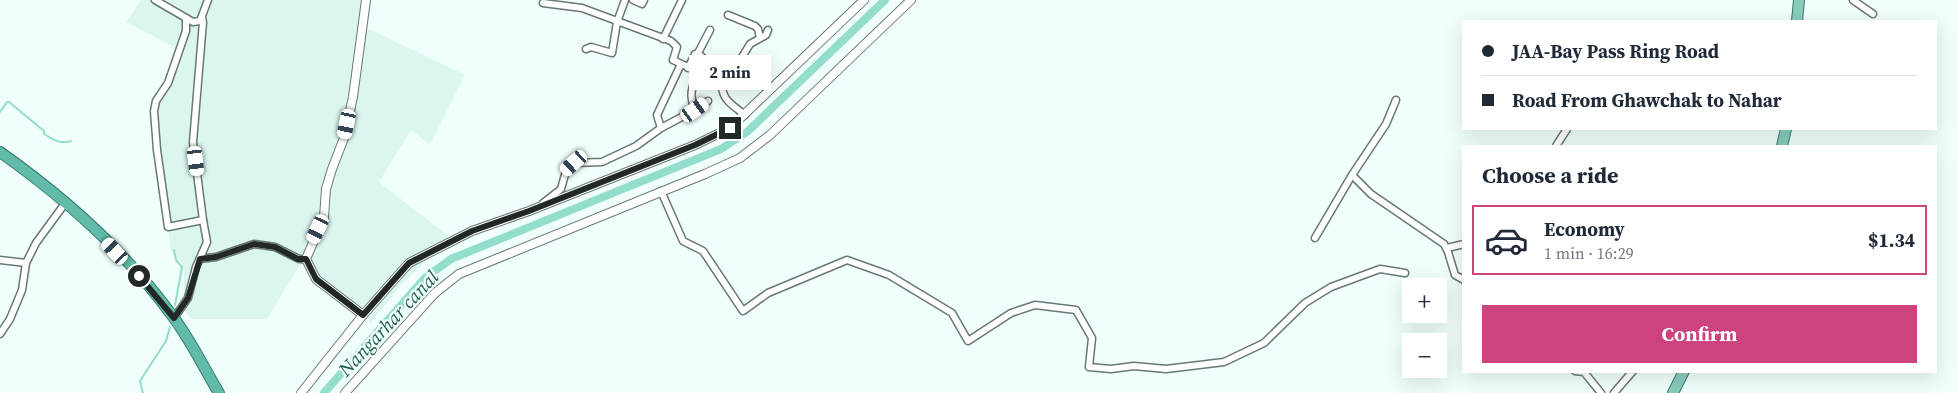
<!DOCTYPE html>
<html lang="en">
<head>
<meta charset="utf-8">
<style>
	:root { --surface:#fff; --page:#f2f2f3; --text:#1f2937; --muted:#747a83; --line:#e0e1e3; --accent:#cc437d }
	body { margin:0; font-family:"Source Serif 4",serif; background:var(--page); color:var(--text); height:100vh; display:flex; flex-direction:column; font-size:19px; white-space:nowrap }
	* { box-sizing:border-box; margin:0 }
	p { font-size:16px; color:var(--muted) }
	.icon { flex:none; width:28px; height:28px; fill:none; stroke:currentColor; stroke-width:2; stroke-linecap:round; stroke-linejoin:round }
	.map { position:relative; flex:1; overflow:hidden }
	.sheet { position:absolute; left:1462px; top:145px; width:475px; height:228px; display:flex; flex-direction:column; background:var(--surface); border-radius:0px; box-shadow:0 5px 20px #0002 }
	.sheet>* { flex:none }
	.guide { position:absolute; left:1462px; top:20px; width:475px; height:110px; border-radius:0px; box-shadow:0 5px 20px #0002; display:grid; align-content:center; height:110px; padding:0 20px; background:var(--surface) }
	.controls { position:absolute; left:1402px; top:278px; display:grid; gap:10px }
	.controls a { display:grid; place-items:center; width:45px; height:45px; border-radius:0px; background:var(--surface); box-shadow:0 5px 20px #0002; font-size:25px }
	.end { position:absolute; width:22px; height:22px; margin:-11px; border:6px solid #212826; background:#fff; box-shadow:0 0 0 2px #fff }
	.from { border-radius:50% }
	.bubble { position:absolute; height:35px; border-radius:0px; background:var(--surface); box-shadow:0 5px 20px #0002; font-size:16px; font-weight:700; line-height:35px; text-align:center }
	.car { position:absolute; width:15px; height:30px; margin:-15px -8px; border-radius:6px; box-shadow:0 0 4px 1px #0007; background:linear-gradient(#fff 24%,#345 0 40%,#fff 0 76%,#345 0 86%,#fff 0) }
	.guide b { display:flex; align-items:center; gap:18px; height:48px; font-size:19px }
	.guide b+b { border-top:1px solid var(--line) }
	.guide i { width:12px; height:12px; background:var(--text) }
	ul { padding:0; list-style:none }
	li { display:flex; align-items:center; gap:15px; height:70px; margin:0 10px 8px; padding:0 10px; border:2px solid transparent; border-radius:0px }
	li div { flex:1 }
	li b { display:block; font-size:19px }
	li em { font-style:normal; font-weight:700 }
	li.current { border-color:var(--accent) }
	li>.icon { width:45px; height:45px; stroke-width:1.5 }
	h2 { padding:0 20px; font-size:22px; line-height:60px }
	.action { display:flex; gap:10px; margin-top:auto; padding:10px 20px }
	.action a { flex:1; height:58px; border-radius:0px; background:var(--accent); color:#fff; font-size:20px; font-weight:700; line-height:58px; text-align:center }
	.map>svg:first-child { display:block }
	.built { fill:#dbf6ef }
	.lines { fill:none; stroke-linecap:round; stroke-linejoin:round }
	.stream { stroke:#93ddcc; stroke-width:2 }
	.canal { stroke:#93ddcc; stroke-width:8 }
	.minor-casing { stroke:#687874; stroke-width:9 }
	.tertiary-casing { stroke:#687874; stroke-width:10 }
	.primary-casing { stroke:#317b6d; stroke-width:12 }
	.trunk-casing { stroke:#317b6d; stroke-width:12 }
	.minor { stroke:#fff; stroke-width:6 }
	.tertiary { stroke:#fff; stroke-width:8 }
	.primary { stroke:#89cbbe; stroke-width:10 }
	.trunk { stroke:#62baa8; stroke-width:10 }
	.route { stroke:#212826; stroke-width:6 }
	.labels { text-anchor:middle; dominant-baseline:central; stroke-width:4.5; stroke-linejoin:round; paint-order:stroke }
	.water-label { font-size:19px; font-style:italic; fill:#205c50; stroke:#f0fffb }
</style>
</head>
<body>
<div class="map">
<svg width="1958" height="393" viewBox="0 0 1958 393">
	<rect width="100%" height="100%" fill="#f0fffb"/>
	<polygon class="built" points="141,0 369,0 367,28 465,75 430,145 411,130 379,182 457,243 427,259 403,283 371,322 301,263 267,319 191,319 179,303 184,293 184,272 182,263 171,251 153,112 165,84 176,48 126,22"/>
	<g class="lines">
		<g class="stream">
			<path d="M0,112L7,102H9L44,131V134C52,139 61,145 71,141"/>
			<polyline points="174,250 176,260 182,267 175,305"/>
			<polyline points="143,393 140,381 166,341 170,327"/>
		</g>
		<polyline class="canal" points="324,393 425,278 451,259 721,149 747,132 885,0"/>
		<g class="minor-casing">
			<g id="minor">
				<polyline points="155,0 193,22 200,21 208,0"/>
				<polyline points="633,0 642,4 644,0"/>
				<polyline points="1853,0 1873,14"/>
				<path d="M543,3L582,8L671,41L677,47L673,60L722,83C721,100 733,105 745,115"/>
				<polyline points="728,15 755,26 758,29 760,38"/>
				<polyline points="202,18 203,22 193,142 203,220"/>
				<polyline points="663,39 682,0"/>
				<polyline points="586,49 591,47 612,53 617,22 625,0"/>
				<polyline points="688,68 695,54 698,53"/>
				<polyline points="722,83 724,84 728,80 750,44 766,35 768,30"/>
				<path d="M695,110C689,96 691,88 698,74C700,69 701,63 703,58L698,53L710,30"/>
				<polyline points="661,128 657,115 681,64"/>
				<polyline points="1556,146 1567,129"/>
				<polyline points="1352,175 1371,194 1444,244 1448,252 1455,275 1464,280"/>
				<polyline points="661,191 683,241 703,251 743,311 768,293 847,260 889,275 952,313 968,341 1011,313 1035,305 1076,310 1092,338 1089,367 1111,369 1134,366 1166,369 1224,362 1264,343 1305,303 1331,287 1380,269 1405,273"/>
				<polyline points="543,203 561,189 566,171 574,163 602,162 636,146 661,128 695,110 708,101"/>
				<polyline points="1315,238 1352,175 1386,124 1396,100"/>
				<polyline points="1447,248 1464,244"/>
				<polyline points="200,259 216,257 254,244 275,247 299,259 306,259"/>
				<polyline points="0,260 26,263"/>
				<polyline points="174,318 188,298 196,267 207,242 203,220 168,227 157,150 154,111 156,101 168,83 186,31 186,18"/>
				<polyline points="0,334 10,319 22,290 26,263 36,243 66,202"/>
				<polyline points="1575,371 1584,372 1601,393"/>
				<polyline points="1614,393 1633,371"/>
			</g>
		</g>
		<g class="tertiary-casing">
			<g id="tertiary">
				<polyline points="363,315 316,279 306,259 324,217 326,189 332,169 344,138 353,97 366,0"/>
				<polyline points="301,393 363,315 409,263 472,231 529,211 695,145 730,128 864,0"/>
				<polyline points="345,393 435,293 459,274 705,174 740,158 770,135 911,0"/>
			</g>
		</g>
		<g class="primary-casing">
			<g id="primary">
				<polyline points="1797,21 1799,0"/>
				<polyline points="1782,146 1786,129"/>
				<polyline points="1673,393 1684,371"/>
			</g>
		</g>
		<g class="trunk-casing">
			<path id="trunk" d="M0,152C65,198 127,253 174,318C191,341 204,368 219,393"/>
		</g>
		<use href="#minor" class="minor"/>
		<use href="#tertiary" class="tertiary"/>
		<use href="#primary" class="primary"/>
		<use href="#trunk" class="trunk"/>
	</g>
	<g class="lines">
		<polyline class="route" points="139,276 174,318 188,298 200,259 216,257 254,244 275,247 298,259 306,259 316,279 363,315 409,263 472,231 529,211 695,145 730,128"/>
	</g>
	<g class="labels">
		<g class="water-label">
			<text transform="translate(388 323) rotate(-47)">Nangarhar canal</text>
		</g>
	</g>
</svg>
<div class="controls">
<a>+</a>
<a>−</a>
</div>
<i class="end from" style="left:139px;top:276px"></i>
<i class="end" style="left:730px;top:128px"></i>
<div class="bubble" style="left:689px;top:55px;width:82px">2 min</div>
<i class="car" style="left:695px;top:110px;rotate:55deg"></i>
<i class="car" style="left:347px;top:124px;rotate:192deg"></i>
<i class="car" style="left:196px;top:161px;rotate:173deg"></i>
<i class="car" style="left:574px;top:163px;rotate:228deg"></i>
<i class="car" style="left:318px;top:229px;rotate:205deg"></i>
<i class="car" style="left:115px;top:251px;rotate:317deg"></i>
<div class="guide">
<b><i class="from"></i>JAA-Bay Pass Ring Road</b>
<b><i></i>Road From Ghawchak to Nahar</b>
</div>
<section class="sheet">
<h2>Choose a ride</h2>
<ul>
<li class="current"><svg class="icon" aria-label="car" viewBox="0 0 24 24"><path d="M5 17H2v-5l4-1 3-4h7l3 4 3 1v5h-3M9 17h6M6 11h13"/><circle cx="7" cy="17" r="2"/><circle cx="17" cy="17" r="2"/></svg><div><b>Economy</b><p>1 min · 16:29</p></div><em>$1.34</em></li>
</ul>
<div class="action"><a>Confirm</a></div>
</section>
</div>
</body>
</html>
